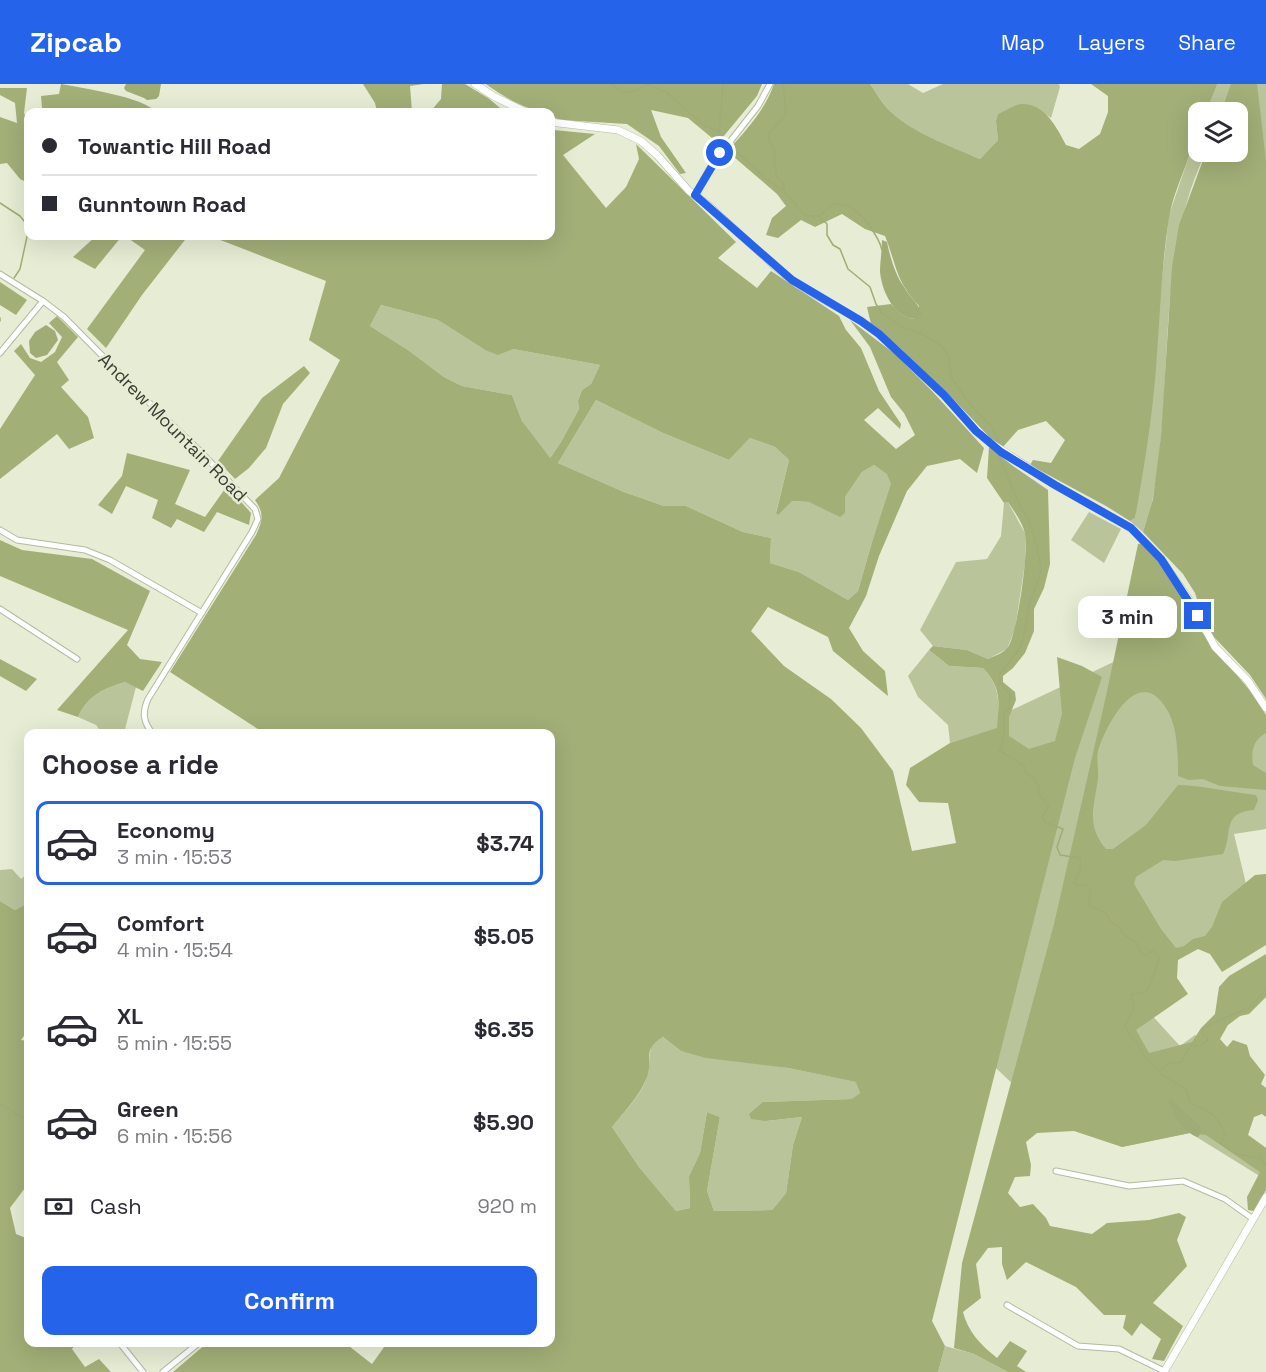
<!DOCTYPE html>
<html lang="en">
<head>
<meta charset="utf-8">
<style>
	:root { --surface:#fff; --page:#f7f7f7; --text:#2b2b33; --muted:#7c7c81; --line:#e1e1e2; --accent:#2563eb }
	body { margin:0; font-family:"Space Grotesk",sans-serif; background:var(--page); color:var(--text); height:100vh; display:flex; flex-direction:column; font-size:22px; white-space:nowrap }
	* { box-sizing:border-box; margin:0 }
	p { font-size:20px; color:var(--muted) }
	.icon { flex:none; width:33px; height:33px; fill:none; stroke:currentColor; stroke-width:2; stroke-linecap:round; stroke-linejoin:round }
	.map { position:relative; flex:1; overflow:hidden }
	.details { position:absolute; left:24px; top:645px; width:531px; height:618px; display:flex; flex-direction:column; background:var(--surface); border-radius:12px; box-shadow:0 6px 24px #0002 }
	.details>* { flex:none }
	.hud { position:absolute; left:24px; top:24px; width:531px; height:132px; border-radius:12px; box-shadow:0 6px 24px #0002; display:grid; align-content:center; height:132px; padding:0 18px; background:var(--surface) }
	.buttons { position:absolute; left:1188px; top:18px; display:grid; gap:12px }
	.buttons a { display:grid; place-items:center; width:60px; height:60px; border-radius:12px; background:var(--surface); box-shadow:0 6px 24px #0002; font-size:30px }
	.end { position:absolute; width:27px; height:27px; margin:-14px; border:8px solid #2563eb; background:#fff; box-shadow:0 0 0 3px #fff }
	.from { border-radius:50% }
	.bubble { position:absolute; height:42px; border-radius:12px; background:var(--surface); box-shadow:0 6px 24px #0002; font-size:20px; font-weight:700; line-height:42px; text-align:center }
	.hud b { display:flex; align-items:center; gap:21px; height:57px; font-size:22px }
	.hud b+b { border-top:2px solid var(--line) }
	.hud i { width:15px; height:15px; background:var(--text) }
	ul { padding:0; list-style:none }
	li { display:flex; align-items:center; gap:18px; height:84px; margin:0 12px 9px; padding:0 6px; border:3px solid transparent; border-radius:12px }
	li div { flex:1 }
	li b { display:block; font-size:22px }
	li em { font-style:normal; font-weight:700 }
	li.on { border-color:var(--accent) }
	li>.icon { width:54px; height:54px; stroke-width:1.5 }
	h2 { padding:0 18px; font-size:27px; line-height:72px }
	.pay { display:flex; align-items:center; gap:15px; height:66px; padding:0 18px; font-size:22px }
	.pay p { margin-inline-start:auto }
	.primary-button { display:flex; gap:12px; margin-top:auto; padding:12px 18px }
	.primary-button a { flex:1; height:69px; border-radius:12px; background:var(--accent); color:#fff; font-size:24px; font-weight:700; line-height:69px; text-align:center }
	header { display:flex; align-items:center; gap:36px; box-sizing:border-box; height:84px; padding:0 30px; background:var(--accent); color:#fff }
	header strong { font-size:28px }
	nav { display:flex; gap:33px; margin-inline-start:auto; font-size:21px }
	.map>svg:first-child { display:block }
	.green { fill:#bac49b }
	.forest { fill:#a2af77; fill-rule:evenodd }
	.water { fill:#a0ac75 }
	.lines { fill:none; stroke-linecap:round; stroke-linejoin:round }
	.stream { stroke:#a0ac75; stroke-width:1.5 }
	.minor-casing { stroke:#b4baa2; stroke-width:7 }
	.tertiary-casing { stroke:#b4baa2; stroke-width:8 }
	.minor { stroke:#fff; stroke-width:5 }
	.tertiary { stroke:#fff; stroke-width:7 }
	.route { stroke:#2563eb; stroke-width:8 }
	.labels { text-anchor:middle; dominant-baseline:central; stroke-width:5; stroke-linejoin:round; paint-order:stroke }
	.street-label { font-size:18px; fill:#393c32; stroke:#e7edd4 }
</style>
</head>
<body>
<header>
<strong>Zipcab</strong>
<nav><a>Map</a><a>Layers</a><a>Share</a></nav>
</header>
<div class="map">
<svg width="1266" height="1288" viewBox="0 0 1266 1288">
	<rect width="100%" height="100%" fill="#e7edd4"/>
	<g class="green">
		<path d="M870,0H908L923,9L943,0H1059L1060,3L1051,34L1036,24L996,38L998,56L980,75C948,62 911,49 886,23C880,16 875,7 870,0Z"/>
		<polygon points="1215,0 1266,0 1266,143 1256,15 1232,28 1206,28"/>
		<path d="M1198,46V68H1206C1154,175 1175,299 1153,413C1151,425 1146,437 1143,448L1130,437L1135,434L1169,131Z"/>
		<polygon points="381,221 438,236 485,266 513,265 600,281 591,300 582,306 578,317 579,325 561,358 549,375 522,337 512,311 462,302 444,293 408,266 370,242"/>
		<polygon points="596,316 663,349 729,376 750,354 775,363 789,376 776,428 792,417 809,418 845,429 845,413 862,388 874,381 888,390 892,400 872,458 858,507 848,516 799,488 770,479 771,454 743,448 686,422 664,422 624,408 558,379"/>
		<polygon points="1008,418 1026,451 1025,479 1015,545 1007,565 988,575 967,566 933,562 920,546 956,478 987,475 1001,452 1004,419"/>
		<polygon points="1089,428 1121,445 1104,479 1071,456"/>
		<path d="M1196,539L1208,557L1266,631V745L1234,750L1253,829L1126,903L1180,962L1195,951L1257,987L1226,1035L1266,1064V1096L1190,1049L1122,1063L1016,1003L929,921L979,650L950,659L948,641L918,613L908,592L929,566L949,582L983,584C998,600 998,611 999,632Z"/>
		<path d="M125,598L136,603L124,649H102L96,641L78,633C88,611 103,605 125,598Z"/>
		<polygon points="12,785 21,795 28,789 28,819 15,826 0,817 0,786"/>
		<path d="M663,953L681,967L788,984L857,998L860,1009L853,1015L763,1018L766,1037L802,1033L793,1061L786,1109L772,1126L714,1127L707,1107L720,1033L707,1028L700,1069L689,1092L690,1124L676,1127L639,1083L612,1043C624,1028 642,1011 647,992C651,982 648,972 652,960Z"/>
		<polygon points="945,1262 974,1270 1008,1288 938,1288"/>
	</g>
	<g class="forest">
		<path d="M61,0C82,4 144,13 156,28H51L42,24L41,12L59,10Z"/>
		<polygon points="363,0 424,0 410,2 412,28 377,28 375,19"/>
		<polygon points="442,0 465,0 488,14 505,28 422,28 430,28 441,15"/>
		<path d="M486,0H762L757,12L718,59L688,34L651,26L661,53L686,89L680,90L659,62L627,40L560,36L551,32L550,28C528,28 504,13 486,0Z"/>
		<path d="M774,0H870C875,7 880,16 886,23C911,49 948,61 980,75L998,56L996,38L998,30C1005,27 1014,21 1021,20C1045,19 1057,44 1066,61L1079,65L1100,50L1108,28V12L1091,0H1217L1206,28H1198C1198,65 1175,98 1169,134C1161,184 1160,234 1156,284C1152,335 1144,385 1135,434L1130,437L1106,422L1030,381L1033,376L1051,379L1065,356L1046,337L1018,346L1002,364L985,351L958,321L901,265L871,240L867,223L891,220C899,229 907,236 919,235V222C895,196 897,182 885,152L865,145L842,130L815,143L801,136L778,154L766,151L772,134L786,122L777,110L727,67C746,47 765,26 774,0Z"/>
		<polygon points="1231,0 1257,0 1266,77 1266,615 1250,591 1214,553 1202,531 1195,509 1183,490 1143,448 1153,415 1161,352 1172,183 1179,141 1206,68 1238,68 1238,28 1221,28"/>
		<polygon points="0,4 27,4 24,29 28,38 28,99 20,95 7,79 0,80 0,33 17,39 15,19 0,11"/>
		<path d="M554,46L595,50L563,71L606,124L626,103L639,75L636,60L736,158L718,174L757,204L771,187L839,232L846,246L861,264L879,307L901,340L900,345L878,324L864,336L896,365L915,351L904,329L891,313L870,263L850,236L895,270L932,307L984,364L977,389L960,375L927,382L907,407L879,472L866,512L849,544L863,567L885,587L888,612L833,567L828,553L768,523L751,547L784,582L831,615L861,644L893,687L912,767L956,759L948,719L919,718L906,701L910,684L950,659L997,644C999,618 1002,604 983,584L949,582L929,566L933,562L967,566L988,575C994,572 1004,569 1008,563C1017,551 1029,466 1025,450C1023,439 1014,427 1008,418L1004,419L987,394L989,363L1013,382L1048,406L1050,480L1044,504L1034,525V547L1025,569L1013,584L1003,592V598L1015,608L1016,616L1009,633V652L1029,665L1055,657L1062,630L1057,573L1082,582L1102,593L1075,674L932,1237L945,1262L938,1288H173L207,1259H345L372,1280L387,1259L550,1258V650L264,649L170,588L256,451C263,436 264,429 255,416L279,394L340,276L309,256L326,197L210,152H550V51ZM381,221L438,236L485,266L498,271L513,265L600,281L591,300L582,306L578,317L579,325L561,358L550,374L522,337L512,311L462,302L444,293L408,266L370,242ZM596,316L663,349L729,376L750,354L775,363L789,376L776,429L778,431L792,417L809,418L840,433L845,429V413L862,388L874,381L887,390L891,400L872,458L858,507L848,516L799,488L770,479L771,454L743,448L686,422H664L624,408L558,379ZM663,953L681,967L706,974L788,984L856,998L860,1009L852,1015L763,1018L749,1030L751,1035L766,1037L802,1033L793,1061L786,1109L772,1126L714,1127L707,1107L720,1033L707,1028L700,1069L689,1092L690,1124L676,1127L639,1083L612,1043C624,1028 640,1012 647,993C654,974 641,966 663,953Z"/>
		<polygon points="96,152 122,152 95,185 73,173"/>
		<polygon points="125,152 188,152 142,211 106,264 87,245 145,166"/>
		<polygon points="0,198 27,216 16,231 0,221"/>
		<polygon points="57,232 78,253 57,278 69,296 61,303 88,333 94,354 69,365 57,350 0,395 0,345 35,291 14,267 21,260 30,274 41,278 55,268 62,253 49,239"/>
		<polygon points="304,282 310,289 283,320 266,364 249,384 235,395 218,377 262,314"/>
		<polygon points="127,369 190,386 175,420 205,433 227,402 251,429 249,441 217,428 204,448 177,435 171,444 152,434 158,416 126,402 112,430 98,421 122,392"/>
		<path d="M0,456L22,466L92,475L150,507L127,561L140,575L162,578L143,607L125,598C103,605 88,611 78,633L57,626L128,546L0,492Z"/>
		<path d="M1143,459L1179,504L1199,545L1251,608L1266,631V649C1253,656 1251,667 1253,681L1266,689V706L1220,702L1203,695L1189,696L1178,692C1178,672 1178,642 1166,624C1138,579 1106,641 1098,667C1096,676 1099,685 1098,695C1094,722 1086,742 1106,765H1113L1146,741L1178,701C1204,702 1230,708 1256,711L1258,716L1254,726C1221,728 1233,751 1223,770L1175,777L1163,776L1136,793L1134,800L1161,845L1176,864L1184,862L1193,855L1205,852L1212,843L1222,818L1255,791L1266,790V861L1222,888L1210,870L1198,865L1178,876L1177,894L1188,910L1136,946L1149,969L1192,958L1201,944L1215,930L1219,903L1229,892L1266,870V913L1249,930L1240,932L1228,941L1220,955L1227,963L1233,956L1247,961L1250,972L1265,991L1261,1000L1266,1004V1033L1262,1030L1254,1033L1248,1051L1266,1064V1106L1254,1127L1248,1126L1247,1113L1260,1088L1206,1051L1190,1049L1122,1063L1074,1047L1037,1049L1026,1058L1031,1081L1030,1092L1015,1093L1008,1109L1020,1123L1033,1120L1046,1134L1050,1142L1092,1150L1107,1139L1149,1136L1179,1129L1186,1133L1177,1156L1187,1182L1153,1219L1183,1242L1164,1277L1152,1275L1161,1255L1141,1239L1132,1252L1123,1244L1126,1231H1104L1076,1203L1026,1178L1007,1196L1002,1180V1163L988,1164L976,1180L981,1214L963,1228C968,1248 981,1261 997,1274L1010,1257L1027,1267L1017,1282L1026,1288H1008L974,1270L954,1264L962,1179L1054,840L1106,612L1138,460Z"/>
		<polygon points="0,575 37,595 26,607 0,592"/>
		<polygon points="0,817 15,826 28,819 28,946 21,956 28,957 28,1100 10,1124 16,1150 26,1154 28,1150 28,1258 77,1259 72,1265 85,1283 99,1275 111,1288 0,1288"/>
	</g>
	<g class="water">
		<polygon points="126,0 161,0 159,12 156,15 147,16 144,14 126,7 124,4"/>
		<path d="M882,156L887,158C890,173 895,190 904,203C910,214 919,219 922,231L919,235C896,237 882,209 880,188C880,177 882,167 882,156Z"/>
		<polygon points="46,241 55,247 58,256 47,271 36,274 30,269 29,257 35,248"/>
		<path d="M1171,1015L1200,1042L1202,1047L1198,1053C1188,1051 1178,1037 1172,1028L1174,1027L1167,1018Z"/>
	</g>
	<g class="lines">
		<g class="stream">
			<path d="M612,0C625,15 633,7 648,1L665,7L705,42L719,48"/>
			<polyline points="723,0 719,48 723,59"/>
			<path d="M783,0L786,30L769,50V57L775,67L774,78L777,93L783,99L785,109L806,132H819L833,120C838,121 844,120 848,122C861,127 879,153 882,166"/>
			<path d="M729,64C748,73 764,98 783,106"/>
			<polyline points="0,119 20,132 28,142"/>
			<polyline points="819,132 827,140 827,151 833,161 840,165 848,185 870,203 876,220 882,229 900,242 922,250 943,263 948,272 952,295 973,324 992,343 999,360"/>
			<polyline points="14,194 20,185 28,148"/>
			<polyline points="0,234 0,237"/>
			<path d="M997,367L1019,420L1028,435L1034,452L1041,484L1040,492L1029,520L1023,556L1020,564L1000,590C997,603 1008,604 1011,613L1009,616L1010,624L1005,627C1001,640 1008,655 999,666L1024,682L1027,690C1034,693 1042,702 1039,711L1049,721L1042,733L1045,738L1063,745L1057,763L1060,771L1080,774L1081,784L1074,799L1078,802L1086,800L1091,809L1088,817L1090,822L1106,829L1110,837L1119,843L1124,851L1137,859L1141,868L1146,871L1153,866L1160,873L1148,905L1144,909L1131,910L1134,925L1125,941L1129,950L1137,959L1143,970L1162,991L1186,1005L1191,1020C1208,1024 1219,1034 1225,1050L1221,1059L1236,1070L1260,1074L1266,1081"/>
			<polyline points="1161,986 1169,979 1181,978 1191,961 1200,962 1207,957 1207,953 1203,952 1202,948 1207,942 1250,923 1266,906"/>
			<polyline points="0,1020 26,1035"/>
		</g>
		<g class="minor-casing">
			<g id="minor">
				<polyline points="695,111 711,82 758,22 770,0"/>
				<path d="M0,190L43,217L64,233L140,310L199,366L255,425L258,435L252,448L148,615C142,629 143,638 153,650"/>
				<polyline points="0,269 43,217"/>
				<polyline points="0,446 17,456 85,466 110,476 202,529"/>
				<polyline points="0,525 77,575"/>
				<polyline points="1056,1087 1129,1102 1183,1097 1225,1115 1253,1135"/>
				<polyline points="1007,1221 1078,1262 1119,1265 1164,1287"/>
				<polyline points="119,1258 143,1288"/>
				<polyline points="163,1288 200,1258"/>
			</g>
		</g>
		<g class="tertiary-casing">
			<g id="tertiary">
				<polyline points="475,0 495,13 526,28"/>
				<polyline points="550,38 618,46 641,57 657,71 689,107 708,121 778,185 797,200 861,237 879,250 944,311 988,357 1055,401 1131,444 1161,475 1190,517 1215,563 1248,597 1266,624"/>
				<polyline points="1164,1288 1266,1113"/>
			</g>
		</g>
		<use href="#minor" class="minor"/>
		<use href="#tertiary" class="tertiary"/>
	</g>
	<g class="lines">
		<polyline class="route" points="720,69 695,111 792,196 861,237 879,250 944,311 976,347 1001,368 1055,401 1131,444 1161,475 1198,532"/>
	</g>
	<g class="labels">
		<g class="street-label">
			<text transform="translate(173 343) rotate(45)">Andrew Mountain Road</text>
		</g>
	</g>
</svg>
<div class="buttons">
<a><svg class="icon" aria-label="layers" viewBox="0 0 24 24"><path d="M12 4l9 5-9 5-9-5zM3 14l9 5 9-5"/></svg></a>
</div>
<i class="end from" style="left:720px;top:69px"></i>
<i class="end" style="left:1198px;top:532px"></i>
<div class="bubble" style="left:1078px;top:512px;width:99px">3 min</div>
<div class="hud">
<b><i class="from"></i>Towantic Hill Road</b>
<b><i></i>Gunntown Road</b>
</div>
<section class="details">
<h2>Choose a ride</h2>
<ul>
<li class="on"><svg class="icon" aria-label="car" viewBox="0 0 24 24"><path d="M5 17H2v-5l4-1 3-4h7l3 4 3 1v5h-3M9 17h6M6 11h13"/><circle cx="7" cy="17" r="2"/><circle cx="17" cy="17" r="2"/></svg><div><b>Economy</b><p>3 min · 15:53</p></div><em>$3.74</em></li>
<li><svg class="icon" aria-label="car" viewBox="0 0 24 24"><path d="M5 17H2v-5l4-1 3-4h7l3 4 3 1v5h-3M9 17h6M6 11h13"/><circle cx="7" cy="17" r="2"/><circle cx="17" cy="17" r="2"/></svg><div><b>Comfort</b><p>4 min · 15:54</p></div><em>$5.05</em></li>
<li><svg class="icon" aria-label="car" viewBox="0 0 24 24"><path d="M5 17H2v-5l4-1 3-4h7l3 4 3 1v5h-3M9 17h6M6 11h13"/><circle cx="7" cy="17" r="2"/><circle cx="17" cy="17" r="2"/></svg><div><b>XL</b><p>5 min · 15:55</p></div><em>$6.35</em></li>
<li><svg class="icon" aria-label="car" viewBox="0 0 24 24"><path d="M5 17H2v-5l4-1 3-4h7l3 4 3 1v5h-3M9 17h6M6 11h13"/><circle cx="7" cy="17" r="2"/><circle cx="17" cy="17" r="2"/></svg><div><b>Green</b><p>6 min · 15:56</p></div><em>$5.90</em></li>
</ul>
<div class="pay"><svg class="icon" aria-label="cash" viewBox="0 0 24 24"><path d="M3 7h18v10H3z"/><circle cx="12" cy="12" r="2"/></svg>Cash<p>920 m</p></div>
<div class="primary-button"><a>Confirm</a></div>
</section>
</div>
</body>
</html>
